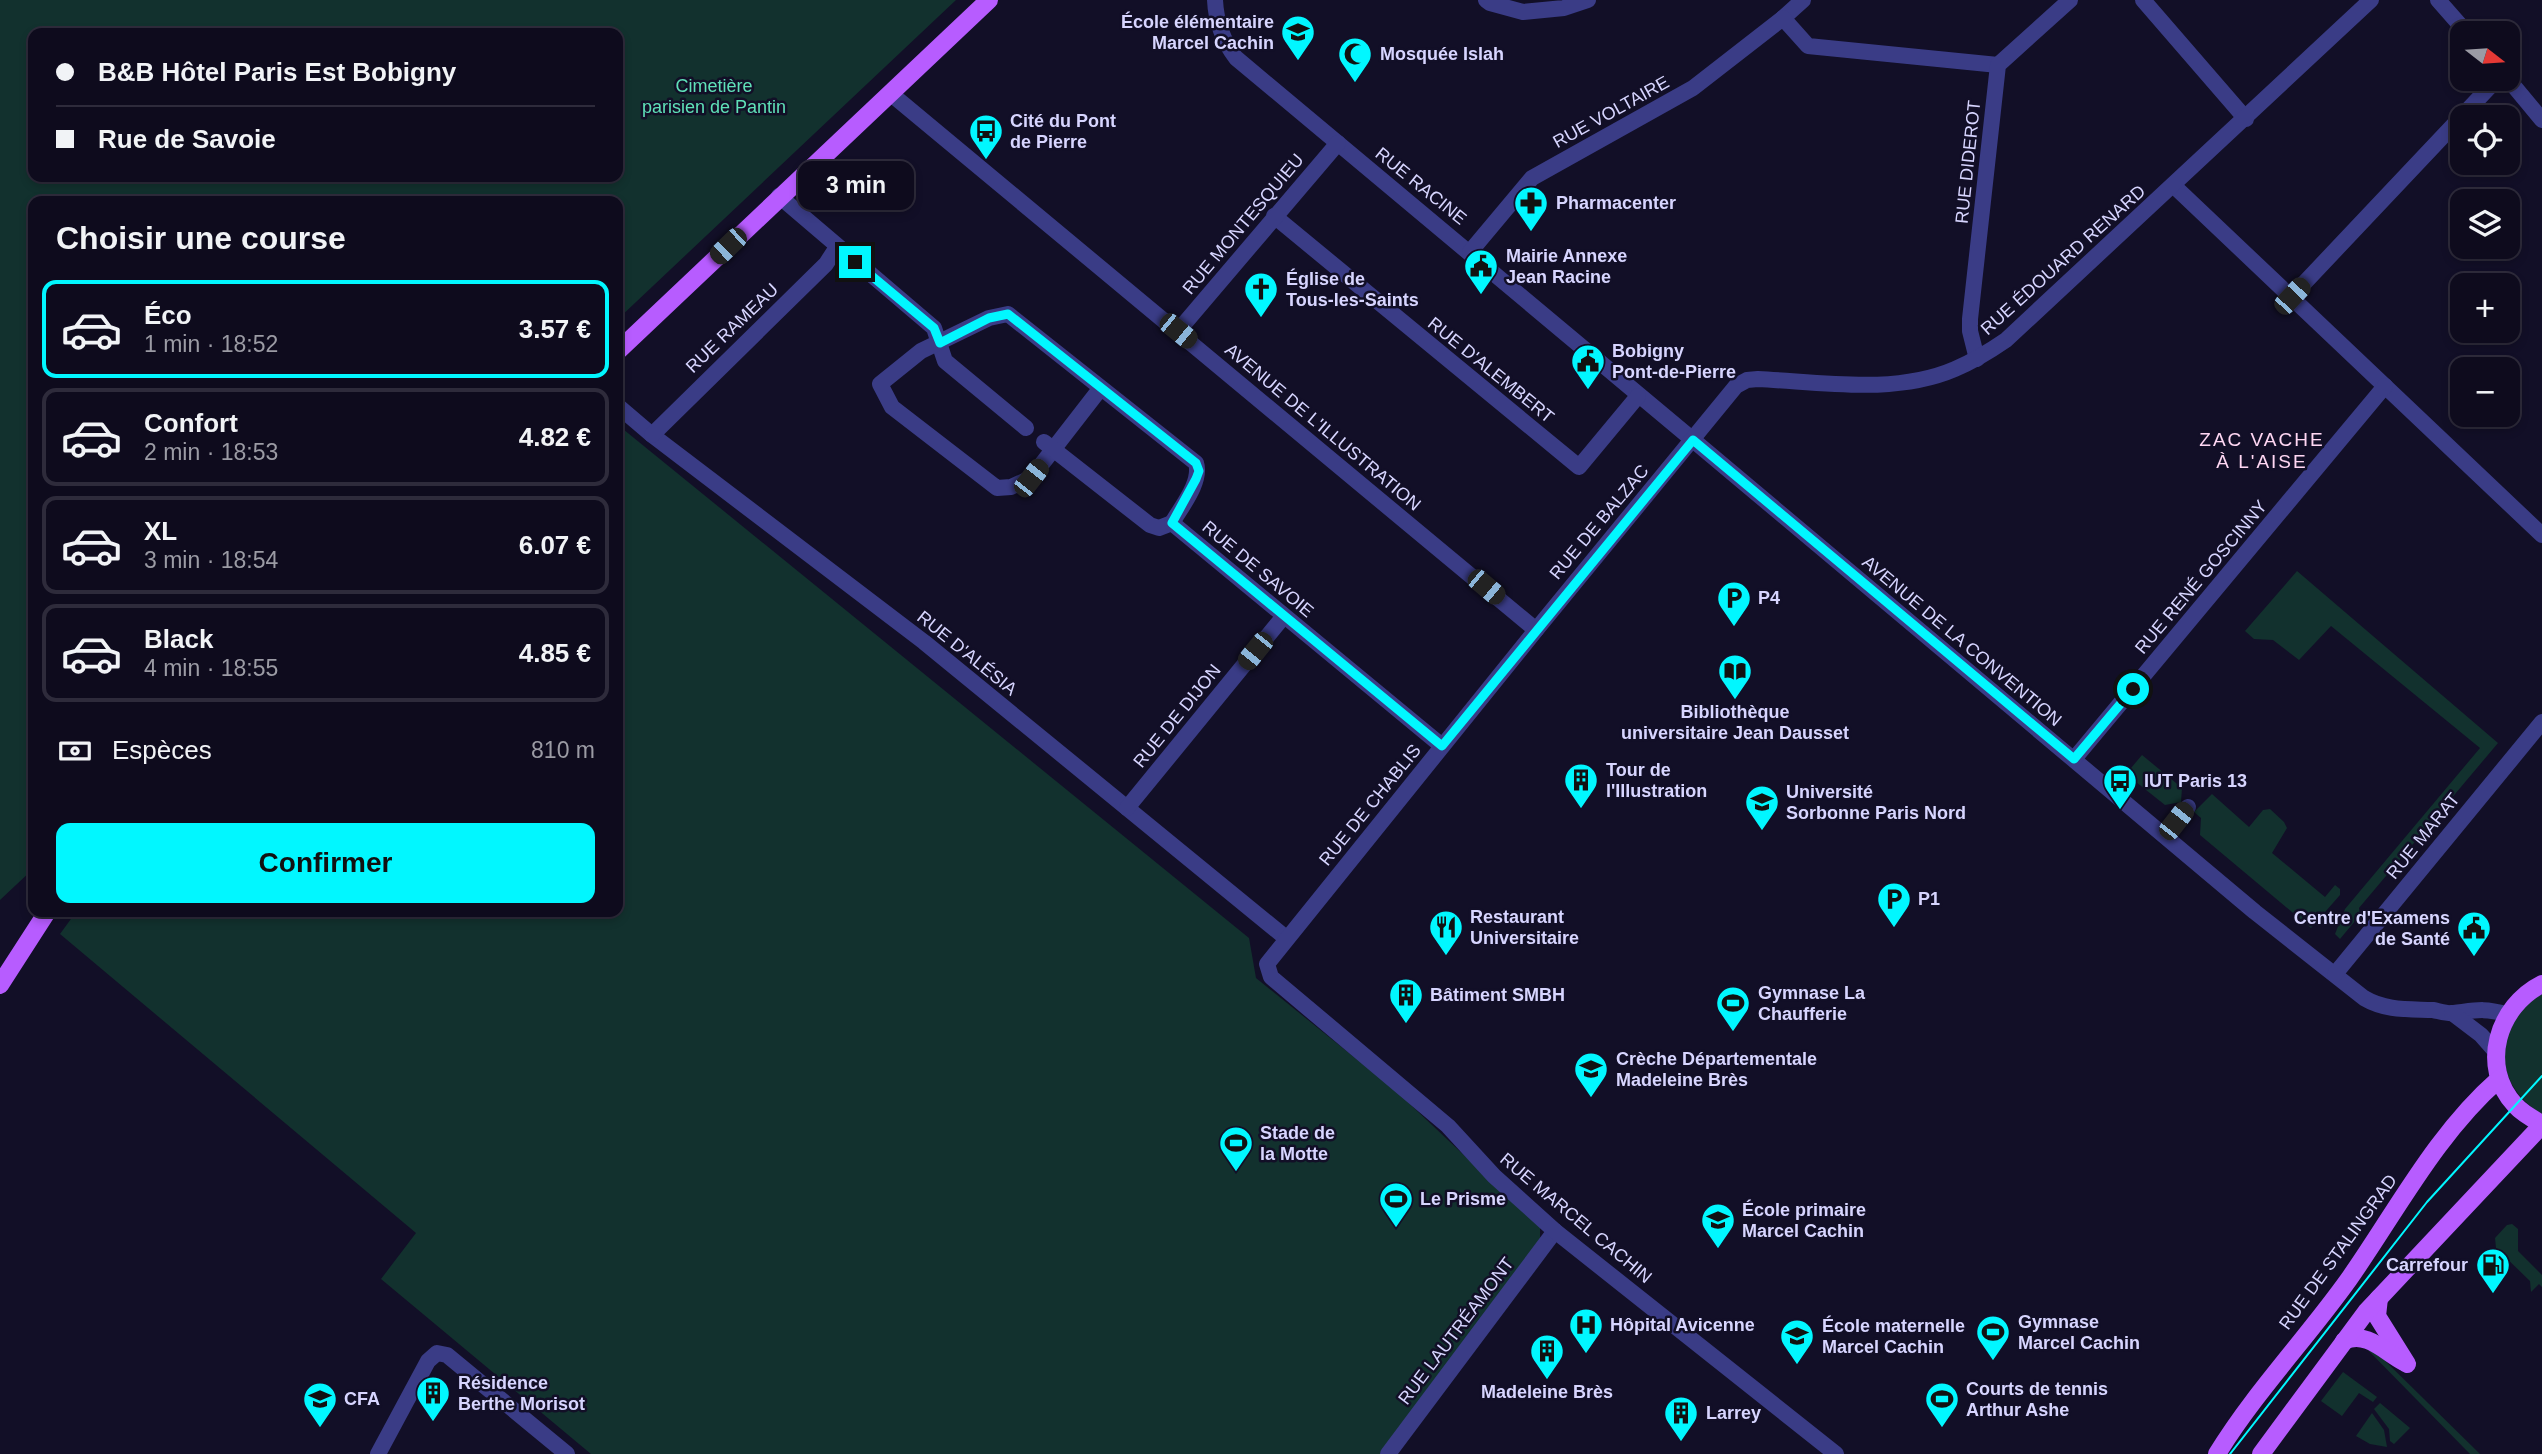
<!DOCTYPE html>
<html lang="fr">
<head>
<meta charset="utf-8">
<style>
	:root { --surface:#0e0b1d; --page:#1c192a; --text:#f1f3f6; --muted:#9b9ba4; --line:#2e2b3b; --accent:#01f7ff }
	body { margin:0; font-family:Helvetica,sans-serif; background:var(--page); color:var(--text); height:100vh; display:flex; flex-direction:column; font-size:26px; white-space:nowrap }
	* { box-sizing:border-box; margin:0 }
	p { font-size:23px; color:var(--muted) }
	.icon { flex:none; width:38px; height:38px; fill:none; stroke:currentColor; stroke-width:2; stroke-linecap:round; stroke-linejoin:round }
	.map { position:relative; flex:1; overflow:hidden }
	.details { position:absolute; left:28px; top:196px; width:595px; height:721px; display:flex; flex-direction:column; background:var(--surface); border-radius:14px; box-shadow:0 4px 10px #0003,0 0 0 2px var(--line) }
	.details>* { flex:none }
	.guide { position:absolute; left:28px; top:28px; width:595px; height:154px; border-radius:14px; box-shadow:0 4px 10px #0003,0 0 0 2px var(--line); display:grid; align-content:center; height:154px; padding:0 28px; background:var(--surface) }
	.needle { width:46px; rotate:107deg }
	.controls { position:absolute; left:2450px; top:21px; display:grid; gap:14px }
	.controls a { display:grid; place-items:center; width:70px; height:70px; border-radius:14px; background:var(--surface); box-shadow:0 4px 10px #0003,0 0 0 2px var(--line); font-size:35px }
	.end { position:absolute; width:32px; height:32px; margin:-16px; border:9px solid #01f7ff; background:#111; box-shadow:0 0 0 4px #111 }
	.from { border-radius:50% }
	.bubble { position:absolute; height:49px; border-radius:14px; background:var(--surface); box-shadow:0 4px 10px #0003,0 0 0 2px var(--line); font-size:23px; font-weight:600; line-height:49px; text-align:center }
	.car { position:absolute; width:21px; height:42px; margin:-21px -10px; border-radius:9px; box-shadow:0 0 5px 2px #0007; background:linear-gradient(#222 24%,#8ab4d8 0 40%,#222 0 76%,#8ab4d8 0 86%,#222 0) }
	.guide b { display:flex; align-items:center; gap:24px; height:66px; font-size:26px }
	.guide b+b { border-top:2px solid var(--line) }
	.guide i { width:18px; height:18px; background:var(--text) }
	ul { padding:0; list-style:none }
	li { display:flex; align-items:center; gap:21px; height:98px; margin:0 14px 10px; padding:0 14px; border:4px solid var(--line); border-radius:14px }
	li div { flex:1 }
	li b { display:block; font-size:26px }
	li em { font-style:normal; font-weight:600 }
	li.current { border-color:var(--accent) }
	li>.icon { width:63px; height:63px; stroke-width:1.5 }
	h2 { padding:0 28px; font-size:32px; line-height:84px }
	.pay { display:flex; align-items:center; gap:18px; height:77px; padding:0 28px; font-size:26px }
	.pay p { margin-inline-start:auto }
	.action { display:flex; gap:14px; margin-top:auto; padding:14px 28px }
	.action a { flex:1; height:80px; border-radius:14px; background:var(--accent); color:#111; font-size:28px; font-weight:600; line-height:80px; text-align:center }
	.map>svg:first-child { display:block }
	.green { fill:#12312e; fill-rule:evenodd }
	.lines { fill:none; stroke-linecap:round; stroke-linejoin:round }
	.minor { stroke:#3a3c86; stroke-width:16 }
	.major { stroke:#b75cff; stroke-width:18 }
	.tram { stroke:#01f7ff; stroke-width:2 }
	.route { stroke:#01f7ff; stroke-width:9 }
	.labels { text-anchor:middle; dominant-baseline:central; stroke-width:5; stroke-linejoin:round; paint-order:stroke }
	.poi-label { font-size:18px; font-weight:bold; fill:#d7d5ff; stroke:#120f27; text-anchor:start }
	.park-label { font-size:18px; fill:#5fe1b8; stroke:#120f27 }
	.street-label { font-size:18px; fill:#d7d5ff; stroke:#120f27 }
	.neighbourhood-label { font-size:19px; letter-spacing:2px; fill:#ffd7f3; stroke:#120f27 }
</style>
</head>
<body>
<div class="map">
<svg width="2542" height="1454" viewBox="0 0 2542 1454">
	<rect width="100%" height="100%" fill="#120f27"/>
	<g class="green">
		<path d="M0,0H956L618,319V201H33V869L0,900ZM33,33H618V177H33Z"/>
		<polygon points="618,425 1249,938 1256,978 1396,1091 1540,1227 1540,1239 1380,1454 591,1454 381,1279 416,1233 60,934 76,912 618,912"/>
		<polygon points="2297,571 2498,743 2359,908 2360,915 2340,939 2335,934 2345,909 2480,748 2331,626 2299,660 2273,640 2254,639 2245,631"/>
		<polygon points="2142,755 2182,788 2181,802 2165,805 2126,774"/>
		<polygon points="2212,794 2249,827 2263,810 2270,809 2284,822 2287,828 2272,853 2325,897 2335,885 2340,889 2340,895 2311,928 2200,835 2201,818 2194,812"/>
		<path d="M2542,993V1114C2491,1085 2493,1023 2542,993Z"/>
		<polygon points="2512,1224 2518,1229 2518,1251 2542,1275 2542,1287 2539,1284 2531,1292 2530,1281 2496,1248 2495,1238 2507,1225"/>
		<polygon points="2363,1345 2373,1349 2480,1454 2470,1454"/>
		<polygon points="2343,1372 2377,1397 2373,1402 2359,1393 2342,1416 2321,1401"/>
		<polygon points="2380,1403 2410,1428 2394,1444 2390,1441 2389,1429 2374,1409"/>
		<polygon points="2372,1413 2384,1430 2387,1447 2370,1444 2356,1436"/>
	</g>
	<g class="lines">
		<g class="minor">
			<path d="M1215,0C1216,22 1223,41 1236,58L1693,440L2255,912L2364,998C2386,1011 2408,1009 2433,1010C2439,1011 2447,1014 2454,1013C2478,1010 2483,1008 2507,1014"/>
			<polyline points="1486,0 1490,3 1523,12 1564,8 1588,0"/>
			<polyline points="2143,0 2246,119"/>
			<polyline points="2438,0 2467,33"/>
			<polyline points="1783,18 1803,0"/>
			<polyline points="2508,79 2542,120"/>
			<polyline points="890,93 1536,630"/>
			<polyline points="2174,186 2542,535"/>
			<polyline points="779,196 934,328 945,361 1026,428"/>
			<polyline points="1274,216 1579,467 1638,396"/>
			<polyline points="1470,252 1532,178 1693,88 1783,18 1808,46 1998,65"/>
			<polyline points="2292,296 2497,79"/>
			<polyline points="1178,331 1338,143"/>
			<polyline points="1977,359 1970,331 1970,319 1998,65 2070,0"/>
			<path d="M1100,389L1031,478L1011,487L997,488L892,407L880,384L921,351L989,318L1008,314L1196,463C1202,482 1181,507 1172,523"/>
			<polyline points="618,406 652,435 924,642 1286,938"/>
			<polyline points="652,435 826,264 837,247"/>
			<polyline points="1044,442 1150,525 1159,528 1172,523"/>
			<polyline points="1172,523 1442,746"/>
			<polyline points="2074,759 2385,386"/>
			<polyline points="1127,808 1284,616"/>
			<polyline points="2165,836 2188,807"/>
			<polyline points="2335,974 2542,722"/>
			<polyline points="2452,1013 2481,1035 2496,1052"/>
			<polyline points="378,1454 428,1361 437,1353 447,1355 567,1454"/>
			<polyline points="1388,1454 1555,1231"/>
			<path d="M1836,1454L1555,1231L1494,1176L1448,1126L1271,977L1267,964L1536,630L1736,386L1747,380L1758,379C1821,382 1895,395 1955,369C1974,361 1990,351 2006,340L2371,0"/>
		</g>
		<g class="major">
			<polyline points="618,351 989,0"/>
			<path d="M2542,984C2498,1006 2479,1066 2515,1105C2522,1113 2533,1119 2542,1124"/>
			<polyline points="0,985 47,912"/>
			<polyline points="2379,1298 2377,1316 2407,1364"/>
			<path d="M2344,1341C2366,1330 2385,1352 2404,1362"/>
			<path d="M2217,1454C2255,1392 2307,1338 2349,1279C2396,1212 2436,1134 2499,1079"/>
			<polyline points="2261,1454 2366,1312 2542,1125"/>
		</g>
		<polyline class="tram" points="2230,1454 2427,1202 2542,1076"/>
	</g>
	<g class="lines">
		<polyline class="route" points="855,262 934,328 940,343 989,318 1008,314 1196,463 1199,471 1196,479 1172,523 1442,746 1693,440 2074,759 2133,689"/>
	</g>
	<defs>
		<g id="school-pin" transform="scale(1.75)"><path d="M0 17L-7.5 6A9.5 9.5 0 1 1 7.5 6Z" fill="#01f7ff" stroke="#120f27"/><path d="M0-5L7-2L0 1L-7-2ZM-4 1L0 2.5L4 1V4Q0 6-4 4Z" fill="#111"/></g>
		<g id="mosque-pin" transform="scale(1.75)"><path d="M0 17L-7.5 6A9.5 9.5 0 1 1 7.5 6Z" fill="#01f7ff" stroke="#120f27"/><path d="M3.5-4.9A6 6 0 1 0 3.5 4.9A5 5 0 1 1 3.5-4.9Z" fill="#111"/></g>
		<g id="bus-pin" transform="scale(1.75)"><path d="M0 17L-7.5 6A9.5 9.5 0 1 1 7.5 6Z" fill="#01f7ff" stroke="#120f27"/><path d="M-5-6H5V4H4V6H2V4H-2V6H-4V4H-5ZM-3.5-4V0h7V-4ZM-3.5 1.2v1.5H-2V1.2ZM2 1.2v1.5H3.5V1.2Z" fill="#111"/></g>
		<g id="pharmacy-pin" transform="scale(1.75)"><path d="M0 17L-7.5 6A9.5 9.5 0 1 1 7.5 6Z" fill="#01f7ff" stroke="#120f27"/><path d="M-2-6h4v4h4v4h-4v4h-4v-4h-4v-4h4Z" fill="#111"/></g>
		<g id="civic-pin" transform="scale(1.75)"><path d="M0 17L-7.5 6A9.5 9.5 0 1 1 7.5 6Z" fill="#01f7ff" stroke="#120f27"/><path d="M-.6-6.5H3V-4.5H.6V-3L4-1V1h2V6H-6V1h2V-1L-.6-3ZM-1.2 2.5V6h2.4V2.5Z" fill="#111"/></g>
		<g id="church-pin" transform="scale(1.75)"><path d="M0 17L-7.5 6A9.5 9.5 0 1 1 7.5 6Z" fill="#01f7ff" stroke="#120f27"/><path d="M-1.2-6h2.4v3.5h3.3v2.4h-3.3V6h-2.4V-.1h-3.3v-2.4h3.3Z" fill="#111"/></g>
		<g id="parking-pin" transform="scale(1.75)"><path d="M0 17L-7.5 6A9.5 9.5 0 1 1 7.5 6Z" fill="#01f7ff" stroke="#120f27"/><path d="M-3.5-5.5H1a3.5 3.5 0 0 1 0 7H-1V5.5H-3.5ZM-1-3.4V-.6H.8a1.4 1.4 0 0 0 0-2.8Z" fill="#111"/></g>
		<g id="library-pin" transform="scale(1.75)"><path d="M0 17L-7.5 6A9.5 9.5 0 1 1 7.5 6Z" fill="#01f7ff" stroke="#120f27"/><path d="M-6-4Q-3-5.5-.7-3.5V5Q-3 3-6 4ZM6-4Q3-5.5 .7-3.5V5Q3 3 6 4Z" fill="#111"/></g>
		<g id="building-pin" transform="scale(1.75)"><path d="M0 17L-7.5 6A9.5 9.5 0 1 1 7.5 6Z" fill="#01f7ff" stroke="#120f27"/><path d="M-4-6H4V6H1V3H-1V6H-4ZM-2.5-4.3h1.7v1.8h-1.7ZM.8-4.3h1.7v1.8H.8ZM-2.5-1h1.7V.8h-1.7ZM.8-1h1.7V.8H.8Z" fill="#111"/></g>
		<g id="university-pin" transform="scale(1.75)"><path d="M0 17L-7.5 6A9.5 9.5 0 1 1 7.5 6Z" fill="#01f7ff" stroke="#120f27"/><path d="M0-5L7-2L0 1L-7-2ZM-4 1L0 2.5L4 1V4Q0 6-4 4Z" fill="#111"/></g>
		<g id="restaurant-pin" transform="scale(1.75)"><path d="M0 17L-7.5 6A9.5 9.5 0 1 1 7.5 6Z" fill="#01f7ff" stroke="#120f27"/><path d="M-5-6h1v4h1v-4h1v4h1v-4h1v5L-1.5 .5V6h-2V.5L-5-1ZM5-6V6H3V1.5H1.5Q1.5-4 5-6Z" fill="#111"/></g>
		<g id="stadium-pin" transform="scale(1.75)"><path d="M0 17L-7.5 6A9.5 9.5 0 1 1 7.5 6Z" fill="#01f7ff" stroke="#120f27"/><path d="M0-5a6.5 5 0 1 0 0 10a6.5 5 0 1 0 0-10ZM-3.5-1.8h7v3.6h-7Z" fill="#111"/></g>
		<g id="fuel-pin" transform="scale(1.75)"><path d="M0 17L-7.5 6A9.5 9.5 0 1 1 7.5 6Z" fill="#01f7ff" stroke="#120f27"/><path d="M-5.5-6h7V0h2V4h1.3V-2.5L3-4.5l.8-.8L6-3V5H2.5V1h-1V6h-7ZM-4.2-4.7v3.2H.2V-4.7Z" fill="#111"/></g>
		<g id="hospital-pin" transform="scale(1.75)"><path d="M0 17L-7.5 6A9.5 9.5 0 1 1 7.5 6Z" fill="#01f7ff" stroke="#120f27"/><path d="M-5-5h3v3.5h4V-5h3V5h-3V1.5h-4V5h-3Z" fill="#111"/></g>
	</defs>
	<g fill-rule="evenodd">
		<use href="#school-pin" x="1298" y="32"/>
		<use href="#mosque-pin" x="1355" y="54"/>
		<use href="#bus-pin" x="986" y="131"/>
		<use href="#pharmacy-pin" x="1531" y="203"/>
		<use href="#civic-pin" x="1481" y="266"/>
		<use href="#church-pin" x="1261" y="289"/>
		<use href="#civic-pin" x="1588" y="361"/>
		<use href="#parking-pin" x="1734" y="598"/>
		<use href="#library-pin" x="1735" y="671"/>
		<use href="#building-pin" x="1581" y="780"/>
		<use href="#bus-pin" x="2120" y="781"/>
		<use href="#university-pin" x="1762" y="802"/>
		<use href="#parking-pin" x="1894" y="899"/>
		<use href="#restaurant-pin" x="1446" y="927"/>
		<use href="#civic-pin" x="2474" y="928"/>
		<use href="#building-pin" x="1406" y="995"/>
		<use href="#stadium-pin" x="1733" y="1003"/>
		<use href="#school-pin" x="1591" y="1069"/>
		<use href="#stadium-pin" x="1236" y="1143"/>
		<use href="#stadium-pin" x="1396" y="1199"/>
		<use href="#school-pin" x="1718" y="1220"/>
		<use href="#fuel-pin" x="2493" y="1265"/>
		<use href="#hospital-pin" x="1586" y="1325"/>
		<use href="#stadium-pin" x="1993" y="1332"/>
		<use href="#school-pin" x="1797" y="1336"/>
		<use href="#building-pin" x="1547" y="1351"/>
		<use href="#building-pin" x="433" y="1393"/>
		<use href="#school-pin" x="320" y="1399"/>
		<use href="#stadium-pin" x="1942" y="1399"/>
		<use href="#building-pin" x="1681" y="1413"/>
	</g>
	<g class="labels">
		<g class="poi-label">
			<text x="1274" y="22" text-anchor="end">École élémentaire<tspan x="1274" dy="21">Marcel Cachin</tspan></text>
			<text x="1380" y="54">Mosquée Islah</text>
			<text x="1010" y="121">Cité du Pont<tspan x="1010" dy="21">de Pierre</tspan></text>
			<text x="1556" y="203">Pharmacenter</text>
			<text x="1506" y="256">Mairie Annexe<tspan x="1506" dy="21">Jean Racine</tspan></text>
			<text x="1286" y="279">Église de<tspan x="1286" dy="21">Tous-les-Saints</tspan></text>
			<text x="1612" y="351">Bobigny<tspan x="1612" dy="21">Pont-de-Pierre</tspan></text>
			<text x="1758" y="598">P4</text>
			<text x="1735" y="712" text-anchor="middle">Bibliothèque<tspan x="1735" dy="21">universitaire Jean Dausset</tspan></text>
			<text x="1606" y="770">Tour de<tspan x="1606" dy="21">l'Illustration</tspan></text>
			<text x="2144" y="781">IUT Paris 13</text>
			<text x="1786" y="792">Université<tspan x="1786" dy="21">Sorbonne Paris Nord</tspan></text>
			<text x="1918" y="899">P1</text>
			<text x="1470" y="917">Restaurant<tspan x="1470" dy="21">Universitaire</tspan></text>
			<text x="2450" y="918" text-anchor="end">Centre d'Examens<tspan x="2450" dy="21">de Santé</tspan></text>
			<text x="1758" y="993">Gymnase La<tspan x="1758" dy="21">Chaufferie</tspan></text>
			<text x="1430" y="995">Bâtiment SMBH</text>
			<text x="1616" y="1059">Crèche Départementale<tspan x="1616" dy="21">Madeleine Brès</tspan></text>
			<text x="1260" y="1133">Stade de<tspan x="1260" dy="21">la Motte</tspan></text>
			<text x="1420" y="1199">Le Prisme</text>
			<text x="1742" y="1210">École primaire<tspan x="1742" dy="21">Marcel Cachin</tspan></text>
			<text x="2468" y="1265" text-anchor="end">Carrefour</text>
			<text x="2018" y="1322">Gymnase<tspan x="2018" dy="21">Marcel Cachin</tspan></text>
			<text x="1610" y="1325">Hôpital Avicenne</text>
			<text x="1822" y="1326">École maternelle<tspan x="1822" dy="21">Marcel Cachin</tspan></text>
			<text x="458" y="1383">Résidence<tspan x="458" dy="21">Berthe Morisot</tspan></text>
			<text x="1966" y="1389">Courts de tennis<tspan x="1966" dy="21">Arthur Ashe</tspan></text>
			<text x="1547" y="1392" text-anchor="middle">Madeleine Brès</text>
			<text x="344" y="1399">CFA</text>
			<text x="1706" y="1413">Larrey</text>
		</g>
		<g class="park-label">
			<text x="714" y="86">Cimetière<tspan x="714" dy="21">parisien de Pantin</tspan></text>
		</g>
		<g class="street-label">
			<text transform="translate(1611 112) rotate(-29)">RUE VOLTAIRE</text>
			<text transform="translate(1968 162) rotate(-84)">RUE DIDEROT</text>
			<text transform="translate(1421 186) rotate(39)">RUE RACINE</text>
			<text transform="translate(1243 224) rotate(-50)">RUE MONTESQUIEU</text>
			<text transform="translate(2063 260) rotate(-42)">RUE ÉDOUARD RENARD</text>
			<text transform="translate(732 328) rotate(-44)">RUE RAMEAU</text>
			<text transform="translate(1491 370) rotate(39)">RUE D'ALEMBERT</text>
			<text transform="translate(1323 427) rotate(40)">AVENUE DE L'ILLUSTRATION</text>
			<text transform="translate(1599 522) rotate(-50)">RUE DE BALZAC</text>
			<text transform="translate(1258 569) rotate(40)">RUE DE SAVOIE</text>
			<text transform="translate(2201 577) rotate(-50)">RUE RENÉ GOSCINNY</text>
			<text transform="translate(1962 641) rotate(40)">AVENUE DE LA CONVENTION</text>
			<text transform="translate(967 653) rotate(39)">RUE D'ALÉSIA</text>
			<text transform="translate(1177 716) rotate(-51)">RUE DE DIJON</text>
			<text transform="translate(1370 805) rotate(-51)">RUE DE CHABLIS</text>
			<text transform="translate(2423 836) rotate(-51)">RUE MARAT</text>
			<text transform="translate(1576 1218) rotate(40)">RUE MARCEL CACHIN</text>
			<text transform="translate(2338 1252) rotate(-54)">RUE DE STALINGRAD</text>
			<text transform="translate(1456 1331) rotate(-53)">RUE LAUTRÉAMONT</text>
		</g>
		<g class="neighbourhood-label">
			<text x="2262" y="439">ZAC VACHE<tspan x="2262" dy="22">À L'AISE</tspan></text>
		</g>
	</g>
</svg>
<div class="controls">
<a><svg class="needle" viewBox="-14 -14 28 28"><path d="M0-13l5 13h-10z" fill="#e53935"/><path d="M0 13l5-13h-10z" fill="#9b9ba4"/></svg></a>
<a><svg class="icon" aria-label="locate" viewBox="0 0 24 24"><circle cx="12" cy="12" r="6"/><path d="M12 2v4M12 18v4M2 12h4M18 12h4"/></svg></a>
<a><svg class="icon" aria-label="layers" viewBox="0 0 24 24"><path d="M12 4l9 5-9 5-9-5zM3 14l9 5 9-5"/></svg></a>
<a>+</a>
<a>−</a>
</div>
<i class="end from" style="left:2133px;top:689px"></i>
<i class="end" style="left:855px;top:262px"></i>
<div class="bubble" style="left:798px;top:161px;width:116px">3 min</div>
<i class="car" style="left:728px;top:246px;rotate:226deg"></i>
<i class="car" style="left:2292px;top:296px;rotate:43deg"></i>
<i class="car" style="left:1178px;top:331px;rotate:129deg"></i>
<i class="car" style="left:1031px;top:478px;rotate:38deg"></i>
<i class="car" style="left:1486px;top:587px;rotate:130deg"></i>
<i class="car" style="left:1255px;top:651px;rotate:219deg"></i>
<i class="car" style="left:2176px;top:821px;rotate:38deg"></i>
<div class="guide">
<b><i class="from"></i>B&amp;B Hôtel Paris Est Bobigny</b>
<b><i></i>Rue de Savoie</b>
</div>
<section class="details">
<h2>Choisir une course</h2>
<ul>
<li class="current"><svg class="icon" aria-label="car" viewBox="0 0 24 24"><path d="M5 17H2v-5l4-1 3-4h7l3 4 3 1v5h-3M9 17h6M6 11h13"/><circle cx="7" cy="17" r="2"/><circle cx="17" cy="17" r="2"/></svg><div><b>Éco</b><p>1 min · 18:52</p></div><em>3.57 €</em></li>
<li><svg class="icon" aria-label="car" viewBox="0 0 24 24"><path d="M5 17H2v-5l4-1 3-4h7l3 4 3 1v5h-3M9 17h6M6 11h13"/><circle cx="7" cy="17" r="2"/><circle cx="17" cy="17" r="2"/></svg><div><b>Confort</b><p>2 min · 18:53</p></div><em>4.82 €</em></li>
<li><svg class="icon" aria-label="car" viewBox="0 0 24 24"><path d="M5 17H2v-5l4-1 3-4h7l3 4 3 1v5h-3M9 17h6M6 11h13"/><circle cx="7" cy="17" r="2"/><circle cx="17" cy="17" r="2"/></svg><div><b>XL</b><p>3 min · 18:54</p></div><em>6.07 €</em></li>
<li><svg class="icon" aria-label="car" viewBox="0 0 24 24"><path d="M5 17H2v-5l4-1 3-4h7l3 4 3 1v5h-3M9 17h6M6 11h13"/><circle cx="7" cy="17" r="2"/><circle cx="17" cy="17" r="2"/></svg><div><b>Black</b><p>4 min · 18:55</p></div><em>4.85 €</em></li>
</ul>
<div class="pay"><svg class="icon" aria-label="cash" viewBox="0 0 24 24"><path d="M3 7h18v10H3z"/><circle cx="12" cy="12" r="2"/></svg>Espèces<p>810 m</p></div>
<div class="action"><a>Confirmer</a></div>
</section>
</div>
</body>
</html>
